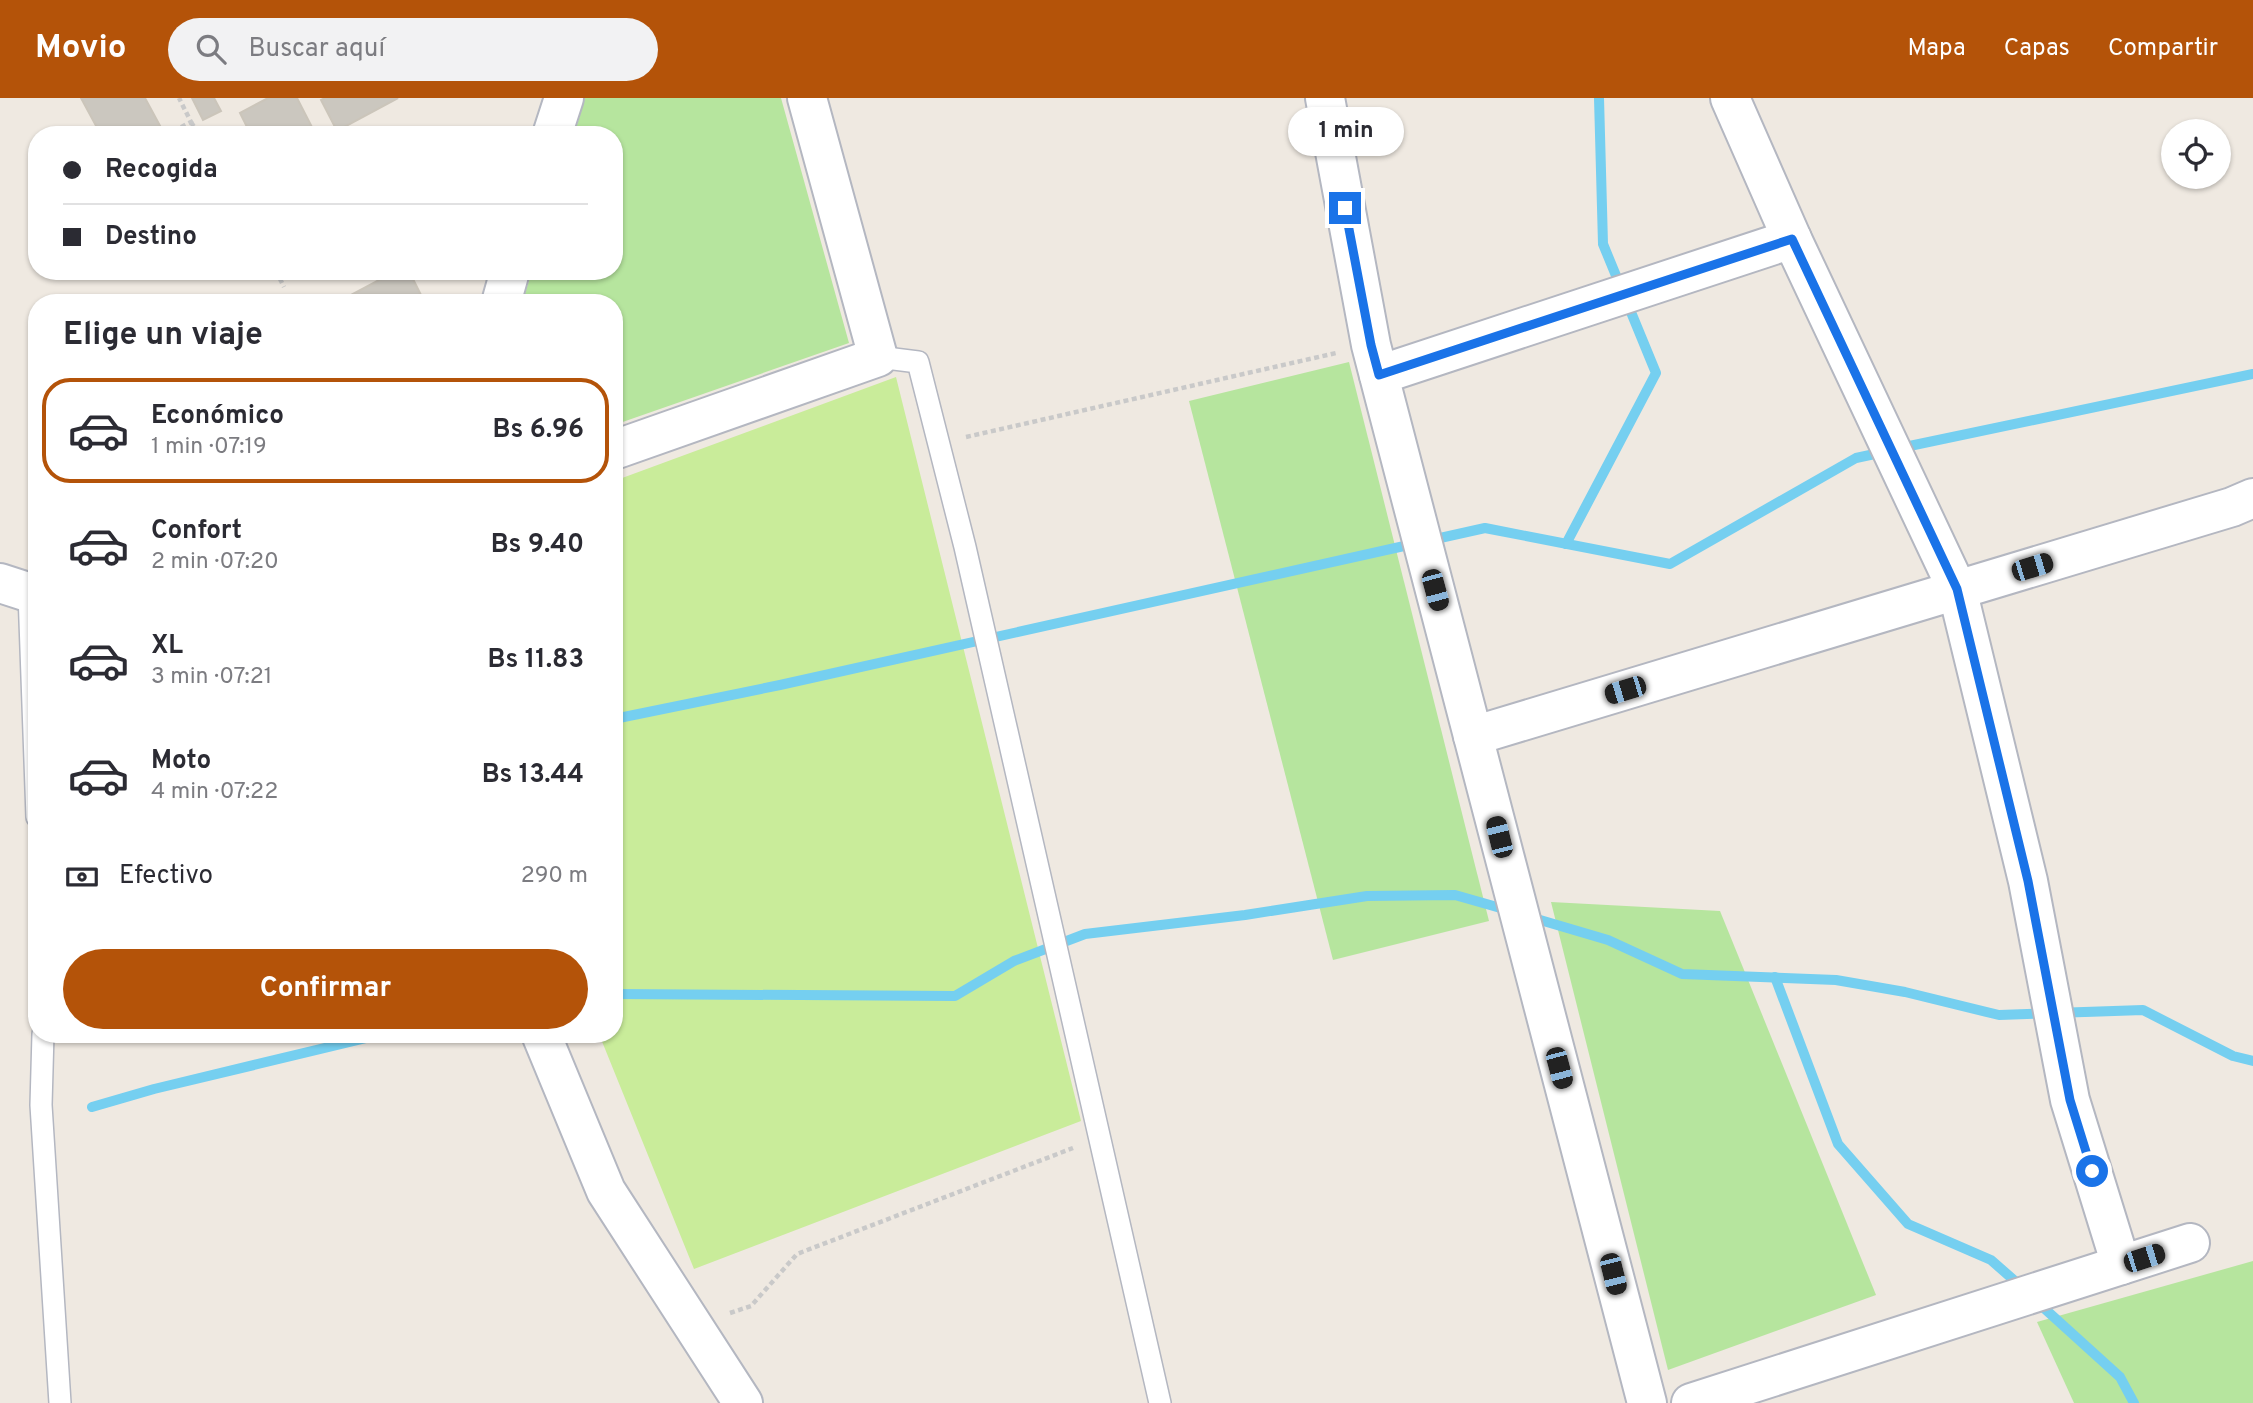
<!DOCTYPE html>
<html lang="es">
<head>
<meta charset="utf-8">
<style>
	:root { --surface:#fff; --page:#f2f2f3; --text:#2b2b33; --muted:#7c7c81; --line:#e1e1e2; --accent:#b45309 }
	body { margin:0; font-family:Overpass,sans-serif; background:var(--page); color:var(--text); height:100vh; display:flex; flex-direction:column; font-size:26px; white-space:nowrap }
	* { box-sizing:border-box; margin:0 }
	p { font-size:23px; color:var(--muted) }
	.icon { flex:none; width:38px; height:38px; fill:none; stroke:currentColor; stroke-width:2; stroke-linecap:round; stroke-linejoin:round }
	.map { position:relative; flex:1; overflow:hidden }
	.details { position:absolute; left:28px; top:196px; width:595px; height:749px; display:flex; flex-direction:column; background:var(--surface); border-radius:28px; box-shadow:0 2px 5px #0004 }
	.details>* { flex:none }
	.hud { position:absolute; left:28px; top:28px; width:595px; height:154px; border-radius:28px; box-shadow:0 2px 5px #0004; display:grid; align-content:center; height:154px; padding:0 35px; background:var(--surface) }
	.tools { position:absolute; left:2161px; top:21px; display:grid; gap:14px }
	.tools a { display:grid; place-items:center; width:70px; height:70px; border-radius:50%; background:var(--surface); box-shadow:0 2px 5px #0004; font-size:35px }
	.end { position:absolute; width:32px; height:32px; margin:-16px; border:9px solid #1a73e8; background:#fff; box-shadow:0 0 0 4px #fff }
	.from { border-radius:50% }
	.bubble { position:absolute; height:49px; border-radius:24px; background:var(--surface); box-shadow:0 2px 5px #0004; font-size:23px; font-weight:700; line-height:49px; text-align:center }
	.car { position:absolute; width:21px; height:42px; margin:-21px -10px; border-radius:9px; box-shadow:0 0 5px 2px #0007; background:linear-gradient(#222 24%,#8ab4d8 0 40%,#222 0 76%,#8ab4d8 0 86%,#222 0) }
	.hud b { display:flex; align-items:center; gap:24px; height:66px; font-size:26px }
	.hud b+b { border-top:2px solid var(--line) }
	.hud i { width:18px; height:18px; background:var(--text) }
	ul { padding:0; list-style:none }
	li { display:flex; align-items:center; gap:21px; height:105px; margin:0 14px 10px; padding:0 21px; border:4px solid transparent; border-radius:28px }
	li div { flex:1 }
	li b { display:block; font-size:26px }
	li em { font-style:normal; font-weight:700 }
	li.selected { border-color:var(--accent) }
	li>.icon { width:63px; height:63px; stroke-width:1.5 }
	h2 { padding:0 35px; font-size:32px; line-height:84px }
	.pay { display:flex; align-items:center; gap:18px; height:77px; padding:0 35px; font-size:26px }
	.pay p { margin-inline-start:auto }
	.primary-button { display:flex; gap:14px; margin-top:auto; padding:14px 35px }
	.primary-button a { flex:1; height:80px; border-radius:42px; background:var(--accent); color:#fff; font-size:28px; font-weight:700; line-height:80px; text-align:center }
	header { display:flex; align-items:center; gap:42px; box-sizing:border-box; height:98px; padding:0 35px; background:var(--accent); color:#fff }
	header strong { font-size:33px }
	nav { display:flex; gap:38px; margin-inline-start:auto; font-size:24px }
	.search { width:490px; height:63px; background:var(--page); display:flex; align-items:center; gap:18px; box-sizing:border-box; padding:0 24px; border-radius:38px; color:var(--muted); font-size:26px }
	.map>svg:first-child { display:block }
	.green { fill:#b6e59e }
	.pitch { fill:#c9ec9a }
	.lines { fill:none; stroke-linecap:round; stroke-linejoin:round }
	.stream { stroke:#75cff0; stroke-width:10 }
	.building { fill:#cbc7bf; stroke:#cbc5ba; stroke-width:2 }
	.service-casing { stroke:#b4b7c1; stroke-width:24 }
	.minor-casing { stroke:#b4b7c1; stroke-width:42 }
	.tertiary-casing { stroke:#b4b7c1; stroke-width:42 }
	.path { stroke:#c9c9c9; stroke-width:4.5; stroke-dasharray:5 3.5; stroke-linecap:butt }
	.service { stroke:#fff; stroke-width:21 }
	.minor { stroke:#fff; stroke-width:38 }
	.tertiary { stroke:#fff; stroke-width:38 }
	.route { stroke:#1a73e8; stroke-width:9 }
</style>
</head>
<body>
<header>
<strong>Movio</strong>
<div class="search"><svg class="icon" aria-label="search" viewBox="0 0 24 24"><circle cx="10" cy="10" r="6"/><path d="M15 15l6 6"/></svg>Buscar aquí</div>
<nav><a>Mapa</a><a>Capas</a><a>Compartir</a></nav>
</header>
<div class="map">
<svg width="2253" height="1305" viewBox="0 0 2253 1305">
	<rect width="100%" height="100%" fill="#efe9e1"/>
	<g class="green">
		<polygon points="585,0 781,0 849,245 614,327 614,205 522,205 532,173 614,173 614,37 574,37"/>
		<polygon points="1349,264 1489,823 1333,862 1189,303"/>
		<polygon points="1551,804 1720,813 1876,1197 1668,1272"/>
		<polygon points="2253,1163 2253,1305 2074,1305 2037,1224"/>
	</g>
	<polygon class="pitch" points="896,279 1081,1023 694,1171 599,936 614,936 614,383"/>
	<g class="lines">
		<g class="stream">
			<polyline points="1900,350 2253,276"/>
			<polyline points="1566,446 1656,275 1603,146 1599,0"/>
			<polyline points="614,621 780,587 1485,430 1670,466 1856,360 1884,354"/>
			<polyline points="1530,819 1608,842 1682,876 1836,882 1905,894 1999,917 2143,912 2233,958 2253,963"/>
			<polyline points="1775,879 1838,1046 1908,1126 1991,1162 2024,1191"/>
			<polyline points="614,896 955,898 1014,863 1085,836 1245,817 1367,798 1455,797 1511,813"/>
			<polyline points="92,1009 154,991 383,936"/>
			<polyline points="2035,1202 2120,1279 2134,1305"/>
		</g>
	</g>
	<g class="building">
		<polygon points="81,0 145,0 165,37 101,37"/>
		<polygon points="192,0 214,0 221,13 203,22"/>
		<polygon points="268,0 297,0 316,37 251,37 240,15"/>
		<polygon points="325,0 398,0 337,33 321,2"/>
		<polygon points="396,173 409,173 425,205 336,205"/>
	</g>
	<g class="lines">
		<g class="service-casing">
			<g id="service">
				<polyline points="878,259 918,264 965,449 1160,1305"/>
				<polyline points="29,495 37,719"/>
				<polyline points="43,936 41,1007 60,1305"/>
			</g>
		</g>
		<g class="minor-casing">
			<g id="minor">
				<polyline points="1325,0 1371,247 1647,1305"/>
				<polyline points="1730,0 1792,141 1957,491 2028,783 2070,1002 2121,1167"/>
				<polyline points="552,37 564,0"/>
				<polyline points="501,205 510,173"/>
				<polyline points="1379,277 1792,141"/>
				<polyline points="614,352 878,259 807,0"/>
				<polyline points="1473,638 2232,409 2253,400"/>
				<polyline points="1691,1305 2190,1145"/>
			</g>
		</g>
		<g class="tertiary-casing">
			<g id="tertiary">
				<polyline points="0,485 37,497"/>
				<polyline points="541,936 606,1093 743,1305"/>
			</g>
		</g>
		<g class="path">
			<polyline points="191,24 199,37"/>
			<polyline points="166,37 191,24 179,0"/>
			<polyline points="276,173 284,189"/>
			<polyline points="966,339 1336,255"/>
			<polyline points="730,1215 751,1208 797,1156 1073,1050"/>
		</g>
		<use href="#service" class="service"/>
		<use href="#minor" class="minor"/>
		<use href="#tertiary" class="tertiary"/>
	</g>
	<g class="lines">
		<polyline class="route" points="1345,110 1371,247 1379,277 1792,141 1957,491 2028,783 2070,1002 2092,1073"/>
	</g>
</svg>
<div class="tools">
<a><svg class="icon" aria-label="locate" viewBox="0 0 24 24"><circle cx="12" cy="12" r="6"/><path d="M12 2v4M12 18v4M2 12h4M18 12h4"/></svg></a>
</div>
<i class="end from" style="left:2092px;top:1073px"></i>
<i class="end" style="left:1345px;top:110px"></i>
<div class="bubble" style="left:1288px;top:9px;width:116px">1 min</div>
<i class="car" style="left:2032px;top:469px;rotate:73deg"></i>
<i class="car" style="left:1435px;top:492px;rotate:165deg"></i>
<i class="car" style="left:1625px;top:592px;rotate:253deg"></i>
<i class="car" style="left:1499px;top:739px;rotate:346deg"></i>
<i class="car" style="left:1559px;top:970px;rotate:165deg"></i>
<i class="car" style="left:2144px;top:1160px;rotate:72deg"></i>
<i class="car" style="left:1613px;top:1176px;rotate:166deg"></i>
<div class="hud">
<b><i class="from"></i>Recogida</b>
<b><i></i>Destino</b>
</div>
<section class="details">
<h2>Elige un viaje</h2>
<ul>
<li class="selected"><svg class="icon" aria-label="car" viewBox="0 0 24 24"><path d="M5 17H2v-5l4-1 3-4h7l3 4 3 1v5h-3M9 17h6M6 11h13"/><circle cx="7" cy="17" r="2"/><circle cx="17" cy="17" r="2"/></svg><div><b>Económico</b><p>1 min · 07:19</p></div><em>Bs 6.96</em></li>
<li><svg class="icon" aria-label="car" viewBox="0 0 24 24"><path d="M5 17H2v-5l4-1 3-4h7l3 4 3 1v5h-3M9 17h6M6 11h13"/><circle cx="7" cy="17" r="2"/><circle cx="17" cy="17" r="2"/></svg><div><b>Confort</b><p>2 min · 07:20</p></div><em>Bs 9.40</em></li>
<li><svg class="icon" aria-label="car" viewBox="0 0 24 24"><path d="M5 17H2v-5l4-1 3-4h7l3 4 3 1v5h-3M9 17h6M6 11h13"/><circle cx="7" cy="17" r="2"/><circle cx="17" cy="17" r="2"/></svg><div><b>XL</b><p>3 min · 07:21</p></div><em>Bs 11.83</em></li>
<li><svg class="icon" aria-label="car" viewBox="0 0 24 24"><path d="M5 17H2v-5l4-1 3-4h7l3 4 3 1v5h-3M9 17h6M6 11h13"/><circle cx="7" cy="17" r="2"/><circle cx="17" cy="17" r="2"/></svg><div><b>Moto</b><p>4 min · 07:22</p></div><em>Bs 13.44</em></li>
</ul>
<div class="pay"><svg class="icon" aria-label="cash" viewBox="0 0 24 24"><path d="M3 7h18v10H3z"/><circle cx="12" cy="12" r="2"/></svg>Efectivo<p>290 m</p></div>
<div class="primary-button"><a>Confirmar</a></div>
</section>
</div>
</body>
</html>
